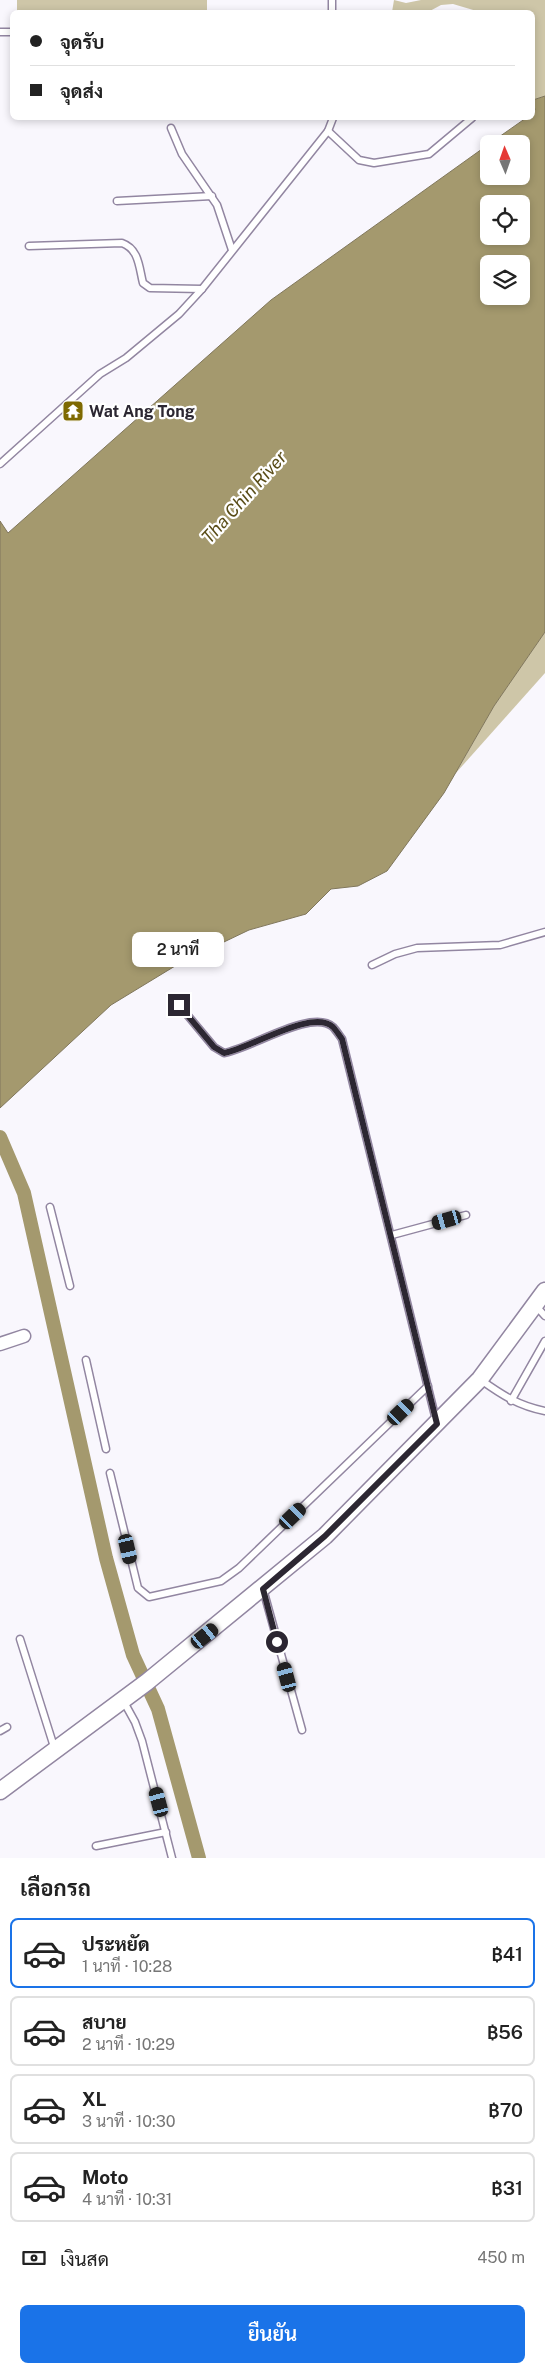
<!DOCTYPE html>
<html lang="th">
<head>
<meta charset="utf-8">
<style>
	:root { --surface:#fff; --page:#f2f2f2; --text:#222; --muted:#767676; --line:#e0e0e0; --accent:#1a73e8 }
	body { margin:0; font-family:"Public Sans",Sarabun,sans-serif; background:var(--page); color:var(--text); height:100vh; display:flex; flex-direction:column; font-size:19px; white-space:nowrap }
	* { box-sizing:border-box; margin:0 }
	p { font-size:16px; color:var(--muted) }
	.icon { flex:none; width:28px; height:28px; fill:none; stroke:currentColor; stroke-width:2; stroke-linecap:round; stroke-linejoin:round }
	.map { position:relative; height:1858px; overflow:hidden }
	.drawer { display:flex; flex-direction:column; background:var(--surface); flex:1 }
	.drawer>* { flex:none }
	.top-card { position:absolute; left:10px; top:10px; width:525px; height:110px; border-radius:8px; box-shadow:0 2px 8px #0003; display:grid; align-content:center; height:110px; padding:0 20px; background:var(--surface) }
	.needle { width:32px; rotate:358deg }
	.buttons { position:absolute; left:480px; top:135px; display:grid; gap:10px }
	.buttons a { display:grid; place-items:center; width:50px; height:50px; border-radius:8px; background:var(--surface); box-shadow:0 2px 8px #0003; font-size:25px }
	.end { position:absolute; width:22px; height:22px; margin:-11px; border:6px solid #2c2732; background:#fff; box-shadow:0 0 0 2px #fff }
	.from { border-radius:50% }
	.bubble { position:absolute; height:35px; border-radius:8px; background:var(--surface); box-shadow:0 2px 8px #0003; font-size:16px; font-weight:600; line-height:35px; text-align:center }
	.car { position:absolute; width:15px; height:30px; margin:-15px -8px; border-radius:6px; box-shadow:0 0 4px 1px #0007; background:linear-gradient(#222 24%,#8ab4d8 0 40%,#222 0 76%,#8ab4d8 0 86%,#222 0) }
	.top-card b { display:flex; align-items:center; gap:18px; height:48px; font-size:19px }
	.top-card b+b { border-top:1px solid var(--line) }
	.top-card i { width:12px; height:12px; background:var(--text) }
	ul { padding:0; list-style:none }
	li { display:flex; align-items:center; gap:15px; height:70px; margin:0 10px 8px; padding:0 10px; border:2px solid var(--line); border-radius:8px }
	li div { flex:1 }
	li b { display:block; font-size:19px }
	li em { font-style:normal; font-weight:600 }
	li.active { border-color:var(--accent) }
	li>.icon { width:45px; height:45px; stroke-width:1.5 }
	h2 { padding:0 20px; font-size:22px; line-height:60px }
	.pay { display:flex; align-items:center; gap:12px; height:55px; padding:0 20px; font-size:19px }
	.pay p { margin-inline-start:auto }
	.button { display:flex; gap:10px; margin-top:auto; padding:10px 20px }
	.button a { flex:1; height:58px; border-radius:8px; background:var(--accent); color:#fff; font-size:20px; font-weight:600; line-height:58px; text-align:center }
	.map>svg:first-child { display:block }
	.green { fill:#cec6a8 }
	.water { fill:#a4996e; stroke:#80775c; fill-rule:evenodd }
	.lines { fill:none; stroke-linecap:round; stroke-linejoin:round }
	.canal { stroke:#a4996e; stroke-width:14 }
	.lane-casing { stroke:#9286a1; stroke-width:9 }
	.street-casing { stroke:#9286a1; stroke-width:15 }
	.secondary-casing { stroke:#9286a1; stroke-width:19 }
	.lane { stroke:#fff; stroke-width:6 }
	.street { stroke:#fff; stroke-width:12 }
	.secondary { stroke:#fff; stroke-width:16 }
	.route { stroke:#2c2732; stroke-width:6 }
	.labels { text-anchor:middle; dominant-baseline:central; stroke-width:4.5; stroke-linejoin:round; paint-order:stroke }
	.poi-label { font-size:16px; font-weight:bold; fill:#2c2732; stroke:#fff; text-anchor:start }
	.water-label { font-size:18px; font-style:italic; fill:#5a4d18; stroke:#fff }
</style>
</head>
<body>
<div class="map">
<svg width="545" height="1858" viewBox="0 0 545 1858">
	<rect width="100%" height="100%" fill="#f9f7fd"/>
	<g class="green">
		<rect x="17" y="0" width="190" height="12"/>
		<polygon points="394,0 406,3 421,0 545,0 545,96 533,100 532,12 480,12 453,4 441,5 428,12 392,12"/>
		<polygon points="545,632 545,673 455,774 494,706"/>
	</g>
	<path class="water" d="M545,96V632L494,706L444,793L387,871L358,886L331,889L306,914L249,930L180,963L111,1005L0,1108V521L8,533L271,300L489,144V176H521V144H489L526,118H532L533,112L535,110L533,100ZM489,204H521V236H489ZM489,264H521V296H489Z"/>
	<g class="lines">
		<polyline class="canal" points="0,1137 24,1193 106,1558 133,1655 158,1709 199,1858"/>
		<g class="lane-casing">
			<g id="lane">
				<polyline points="332,12 332,0"/>
				<polyline points="0,32 12,32"/>
				<polyline points="171,128 182,154 217,205 232,250"/>
				<polyline points="328,131 359,160 374,163 429,154 472,118"/>
				<polyline points="117,201 212,196"/>
				<path d="M29,246L122,243C139,249 139,267 143,283L150,288L202,289"/>
				<polyline points="0,464 100,374 126,358 179,314 202,289 328,131 333,118"/>
				<polyline points="372,965 395,954 417,948 500,945 545,932"/>
				<path d="M179,1005L214,1047L224,1053C250,1049 312,1008 333,1027C336,1030 339,1035 342,1039L436,1420"/>
				<polyline points="50,1207 70,1286"/>
				<polyline points="392,1235 466,1215"/>
				<polyline points="536,1306 545,1316"/>
				<polyline points="86,1360 106,1449"/>
				<path d="M481,1380C502,1395 519,1406 545,1411"/>
				<polyline points="511,1401 545,1341"/>
				<polyline points="110,1473 138,1588 149,1597 221,1581 239,1568 428,1386"/>
				<polyline points="263,1589 302,1730"/>
				<polyline points="20,1639 55,1750"/>
				<polyline points="124,1702 135,1722 142,1741 172,1858"/>
				<polyline points="0,1731 7,1727"/>
				<polyline points="96,1846 166,1832"/>
			</g>
		</g>
		<g class="street-casing">
			<polyline id="street" points="0,1344 24,1336"/>
		</g>
		<g class="secondary-casing">
			<polyline id="secondary" points="0,1791 147,1682 325,1536 480,1379 545,1291"/>
		</g>
		<use href="#lane" class="lane"/>
		<use href="#street" class="street"/>
		<use href="#secondary" class="secondary"/>
	</g>
	<g class="lines">
		<path class="route" d="M179,1005L214,1047L224,1053C250,1049 312,1008 333,1027C336,1030 339,1035 342,1039L437,1424L325,1536L263,1589L277,1642"/>
	</g>
	<defs>
		<g id="temple-square" transform="scale(1.125)"><rect x="-9" y="-9" width="18" height="18" rx="4" fill="#7e6901" stroke="#fff"/><path d="M0-6L5-2H3V0L6.5 2.5H4V6H1.5V3h-3V6H-4V2.5H-6.5L-3 0V-2H-5Z" fill="#fff"/></g>
	</defs>
	<g fill-rule="evenodd">
		<use href="#temple-square" x="73" y="411"/>
	</g>
	<g class="labels">
		<g class="poi-label">
			<text x="89" y="411">Wat Ang Tong</text>
		</g>
		<g class="water-label">
			<text transform="translate(244 497) rotate(-48)">Tha Chin River</text>
		</g>
	</g>
</svg>
<div class="buttons">
<a><svg class="needle" viewBox="-14 -14 28 28"><path d="M0-13l5 13h-10z" fill="#e53935"/><path d="M0 13l5-13h-10z" fill="#767676"/></svg></a>
<a><svg class="icon" aria-label="locate" viewBox="0 0 24 24"><circle cx="12" cy="12" r="6"/><path d="M12 2v4M12 18v4M2 12h4M18 12h4"/></svg></a>
<a><svg class="icon" aria-label="layers" viewBox="0 0 24 24"><path d="M12 4l9 5-9 5-9-5zM3 14l9 5 9-5"/></svg></a>
</div>
<i class="end from" style="left:277px;top:1642px"></i>
<i class="end" style="left:179px;top:1005px"></i>
<div class="bubble" style="left:132px;top:932px;width:92px">2 นาที</div>
<i class="car" style="left:447px;top:1220px;rotate:254deg"></i>
<i class="car" style="left:401px;top:1412px;rotate:46deg"></i>
<i class="car" style="left:293px;top:1516px;rotate:46deg"></i>
<i class="car" style="left:128px;top:1549px;rotate:167deg"></i>
<i class="car" style="left:205px;top:1636px;rotate:51deg"></i>
<i class="car" style="left:287px;top:1677px;rotate:345deg"></i>
<i class="car" style="left:159px;top:1802px;rotate:345deg"></i>
<div class="top-card">
<b><i class="from"></i>จุดรับ</b>
<b><i></i>จุดส่ง</b>
</div>
</div>
<section class="drawer">
<h2>เลือกรถ</h2>
<ul>
<li class="active"><svg class="icon" aria-label="car" viewBox="0 0 24 24"><path d="M5 17H2v-5l4-1 3-4h7l3 4 3 1v5h-3M9 17h6M6 11h13"/><circle cx="7" cy="17" r="2"/><circle cx="17" cy="17" r="2"/></svg><div><b>ประหยัด</b><p>1 นาที · 10:28</p></div><em>฿41</em></li>
<li><svg class="icon" aria-label="car" viewBox="0 0 24 24"><path d="M5 17H2v-5l4-1 3-4h7l3 4 3 1v5h-3M9 17h6M6 11h13"/><circle cx="7" cy="17" r="2"/><circle cx="17" cy="17" r="2"/></svg><div><b>สบาย</b><p>2 นาที · 10:29</p></div><em>฿56</em></li>
<li><svg class="icon" aria-label="car" viewBox="0 0 24 24"><path d="M5 17H2v-5l4-1 3-4h7l3 4 3 1v5h-3M9 17h6M6 11h13"/><circle cx="7" cy="17" r="2"/><circle cx="17" cy="17" r="2"/></svg><div><b>XL</b><p>3 นาที · 10:30</p></div><em>฿70</em></li>
<li><svg class="icon" aria-label="car" viewBox="0 0 24 24"><path d="M5 17H2v-5l4-1 3-4h7l3 4 3 1v5h-3M9 17h6M6 11h13"/><circle cx="7" cy="17" r="2"/><circle cx="17" cy="17" r="2"/></svg><div><b>Moto</b><p>4 นาที · 10:31</p></div><em>฿31</em></li>
</ul>
<div class="pay"><svg class="icon" aria-label="cash" viewBox="0 0 24 24"><path d="M3 7h18v10H3z"/><circle cx="12" cy="12" r="2"/></svg>เงินสด<p>450 m</p></div>
<div class="button"><a>ยืนยัน</a></div>
</section>
</body>
</html>
